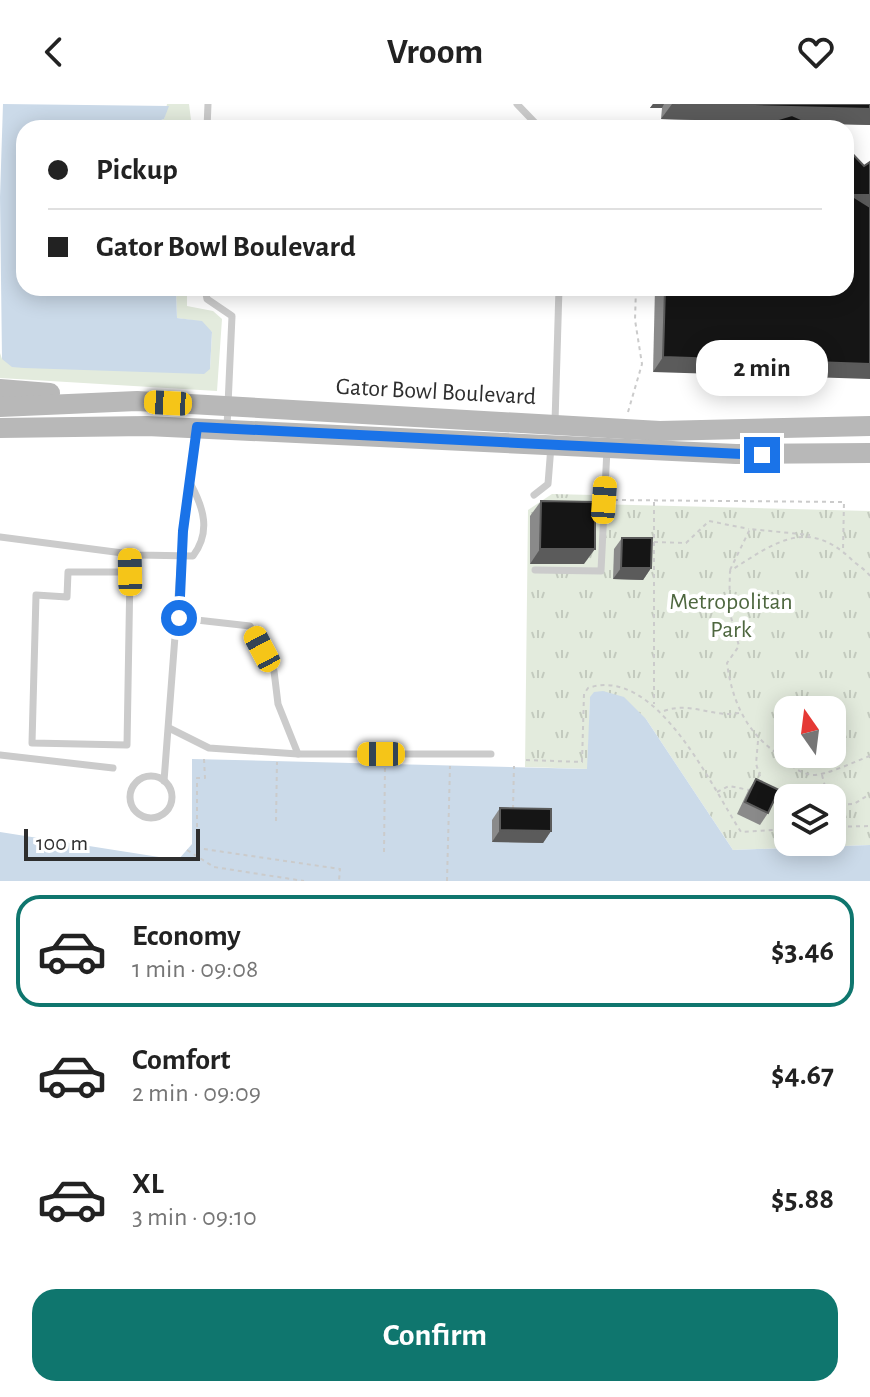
<!DOCTYPE html>
<html lang="en">
<head>
<meta charset="utf-8">
<style>
	:root { --surface:#fff; --page:#f2f2f2; --text:#222; --muted:#767676; --line:#e0e0e0; --accent:#0f766e }
	body { margin:0; font-family:"Alegreya Sans",sans-serif; background:var(--page); color:var(--text); height:100vh; display:flex; flex-direction:column; font-size:30px; white-space:nowrap }
	* { box-sizing:border-box; margin:0 }
	p { font-size:26px; color:var(--muted) }
	.icon { flex:none; width:44px; height:44px; fill:none; stroke:currentColor; stroke-width:2; stroke-linecap:round; stroke-linejoin:round }
	.map { position:relative; height:777px; overflow:hidden }
	.details { display:flex; flex-direction:column; background:var(--surface); flex:1 }
	.details>* { flex:none }
	.guide { position:absolute; left:16px; top:16px; width:838px; height:176px; border-radius:24px; box-shadow:0 4px 20px #0003; display:grid; align-content:center; height:176px; padding:0 32px; background:var(--surface) }
	.needle { width:52px; rotate:346deg }
	.fabs { position:absolute; left:774px; top:592px; display:grid; gap:16px }
	.fabs a { display:grid; place-items:center; width:72px; height:72px; border-radius:16px; background:var(--surface); box-shadow:0 4px 20px #0003; font-size:40px }
	.scale { position:absolute; left:24px; bottom:20px; width:176px; box-sizing:border-box; padding-left:8px; border:4px solid #2e2e2e; border-top:0; font-size:22px; line-height:28px; white-space:nowrap; color:#2e2e2e; -webkit-text-stroke:6px #fff; paint-order:stroke }
	.end { position:absolute; width:36px; height:36px; margin:-18px; border:10px solid #1a73e8; background:#fff; box-shadow:0 0 0 4px #fff }
	.from { border-radius:50% }
	.bubble { position:absolute; height:56px; border-radius:24px; background:var(--surface); box-shadow:0 4px 20px #0003; font-size:26px; font-weight:700; line-height:56px; text-align:center }
	.car { position:absolute; width:24px; height:48px; margin:-24px -12px; border-radius:10px; box-shadow:0 0 6px 2px #0007; background:linear-gradient(#f5c518 24%,#345 0 40%,#f5c518 0 76%,#345 0 86%,#f5c518 0) }
	.guide b { display:flex; align-items:center; gap:28px; height:76px; font-size:30px }
	.guide b+b { border-top:2px solid var(--line) }
	.guide i { width:20px; height:20px; background:var(--text) }
	ul { padding:14px 0 0; list-style:none }
	li { display:flex; align-items:center; gap:24px; height:112px; margin:0 16px 12px; padding:0 16px; border:4px solid transparent; border-radius:24px }
	li div { flex:1 }
	li b { display:block; font-size:30px }
	li em { font-style:normal; font-weight:700 }
	li.active { border-color:var(--accent) }
	li>.icon { width:72px; height:72px; stroke-width:1.5 }
	.primary-button { display:flex; gap:16px; margin-top:auto; padding:16px 32px }
	.primary-button a { flex:1; height:92px; border-radius:24px; background:var(--accent); color:#fff; font-size:32px; font-weight:700; line-height:92px; text-align:center }
	header { display:flex; justify-content:space-between; align-items:center; height:104px; padding:0 32px; background:var(--surface); font-size:36px; font-weight:700 }
	.map>svg:first-child { display:block }
	.green { fill:#e3ebdd }
	.park { fill:url(#park-tufts); fill-rule:evenodd }
	.water { fill:#cbdae9 }
	.lines { fill:none; stroke-linecap:round; stroke-linejoin:round }
	.path { stroke:#cbcbcb; stroke-width:2; stroke-dasharray:4 4; stroke-linecap:butt }
	.lane { stroke:#cbcbcb; stroke-width:7 }
	.secondary { stroke:#b8b8b8; stroke-width:20 }
	.wall { fill:#8a8a8a }
	.shaded-wall { fill:#5b5b5b }
	.building { fill:#151515; stroke:#5b5b5b; stroke-width:2 }
	.route { stroke:#1a73e8; stroke-width:10 }
	.labels { text-anchor:middle; dominant-baseline:central; stroke-width:8; stroke-linejoin:round; paint-order:stroke }
	.street-label { font-size:24px; fill:#2e2e2e; stroke:#fff }
	.park-label { font-size:24px; fill:#4e673f; stroke:#fff }
</style>
</head>
<body>
<header><svg class="icon" aria-label="back" viewBox="0 0 24 24"><path d="M15 5l-7 7 7 7"/></svg>Vroom<svg class="icon" aria-label="heart" viewBox="0 0 24 24"><path d="M12 20l-8-8c-3-5 5-10 8-4 3-6 11-1 8 4z"/></svg></header>
<div class="map">
<svg width="870" height="777" viewBox="0 0 870 777">
	<defs>
		<pattern id="park-tufts" width="24" height="20" patternUnits="userSpaceOnUse" patternTransform="scale(2)"><rect width="24" height="20" fill="#e3ebdd"/><path d="M3 7l-1-3M5 7V3M7 7l1-3M15 17l-1-3M17 17v-4M19 17l1-3" fill="none" stroke="#c3cabe"/></pattern>
	</defs>
	<rect width="100%" height="100%" fill="#fff"/>
	<g class="green">
		<polygon points="167,0 189,0 192,24 139,24 164,15"/>
		<polygon points="176,184 187,184 187,202 213,207 222,215 217,287 0,274 0,249 2,255 210,265 212,228 191,216 177,214"/>
	</g>
	<path class="park" d="M552,390L593,391V400L870,407V741L733,746L646,615L590,593L588,665L525,663L528,406ZM788,606H832V650H788ZM788,694H832V738H788Z"/>
	<g class="water">
		<polygon points="3,0 169,2 164,15 139,24 24,24 24,184 176,184 177,214 202,217 212,228 210,265 204,270 24,264 12,263 2,255 0,93"/>
		<polygon points="603,587 624,593 646,615 733,746 870,741 870,777 0,777 0,728 178,756 192,740 192,655 587,665 590,593 594,588"/>
	</g>
	<g class="lines">
		<g class="path">
			<polyline points="628,308 642,260 635,216 636,184"/>
			<polyline points="614,396 844,398 843,446"/>
			<polyline points="654,398 654,600"/>
			<polyline points="654,438 686,439 709,417 749,425"/>
			<polyline points="730,466 750,425 810,431"/>
			<path d="M870,472C865,465 857,461 851,455C807,413 774,439 730,467L729,506L739,542L727,559C732,596 745,626 775,648C786,657 797,669 812,671C825,672 856,657 870,652"/>
			<path d="M664,607C691,597 712,614 739,609"/>
			<polyline points="758,637 756,660 763,681"/>
			<polyline points="204,655 205,674 197,674 197,744 340,765 339,777"/>
			<path d="M526,656L582,658L584,590L588,584C656,561 710,680 741,728L788,725"/>
			<polyline points="822,671 828,694"/>
			<polyline points="717,688 729,682 749,686"/>
			<polyline points="774,694 788,715"/>
			<polyline points="832,701 854,700 870,690"/>
			<polyline points="513,705 514,662"/>
			<polyline points="276,717 277,658"/>
			<polyline points="832,723 870,722"/>
			<polyline points="187,746 214,763 304,777"/>
			<polyline points="384,748 385,660"/>
			<polyline points="447,777 450,662"/>
		</g>
		<g class="lane">
			<polyline points="517,0 540,24"/>
			<polyline points="207,24 208,0"/>
			<polyline points="205,184 207,195 232,212 227,323"/>
			<polyline points="555,318 559,184"/>
			<polyline points="534,391 548,380 551,342"/>
			<path d="M0,433L138,451L193,452C211,428 204,404 190,379"/>
			<polyline points="129,450 130,468 127,641 32,639 36,491 67,493 68,468 130,468"/>
			<polyline points="535,466 601,467 607,345"/>
			<polyline points="179,514 250,522 274,567 278,600 298,650 491,650"/>
			<polyline points="169,624 209,644 298,650"/>
			<polyline points="0,651 113,664"/>
			<circle cx="151" cy="693" r="21"/>
			<polyline points="164,677 183,427 196,325"/>
		</g>
		<g class="secondary">
			<polyline points="0,285 50,289"/>
			<polyline points="0,303 137,297 660,327 870,322"/>
			<polyline points="0,324 147,322 736,350 870,349"/>
		</g>
	</g>
	<g class="wall">
		<polygon points="653,0 870,0 870,21 661,15 662,4 650,4"/>
		<polygon points="655,184 846,184 653,268"/>
		<polygon points="541,397 584,460 530,460 530,412"/>
		<polygon points="622,434 651,464 643,476 613,475 614,445"/>
		<polygon points="756,675 768,709 760,721 737,710 748,687"/>
		<polygon points="500,704 551,727 543,739 492,738 492,716"/>
	</g>
	<g class="shaded-wall">
		<polygon points="653,0 664,0 662,4 650,4"/>
		<polygon points="672,0 870,5 870,21 661,15"/>
		<polygon points="851,91 870,91 870,107"/>
		<polygon points="663,253 870,260 870,275 653,268"/>
		<polygon points="540,445 595,445 584,460 530,460"/>
		<polygon points="621,464 651,464 643,476 613,475"/>
		<polygon points="500,726 551,727 543,739 492,738"/>
	</g>
	<g class="building">
		<polygon points="680,0 870,0 870,5"/>
		<polygon points="792,11 822,24 748,24"/>
		<polygon points="846,43 864,62 870,58 870,91 851,91 870,103 870,260 663,253 665,184 846,184"/>
		<polygon points="541,397 595,398 595,445 540,445"/>
		<polygon points="622,434 652,434 651,464 621,464"/>
		<polygon points="756,675 779,686 768,709 745,698"/>
		<polygon points="500,704 551,705 551,727 500,726"/>
	</g>
	<g class="lines">
		<polyline class="route" points="179,514 183,427 197,323 762,351"/>
	</g>
	<g class="labels">
		<g class="street-label">
			<text transform="translate(436 288) rotate(3)">Gator Bowl Boulevard</text>
		</g>
		<g class="park-label">
			<text x="731" y="498">Metropolitan<tspan x="731" dy="28">Park</tspan></text>
		</g>
	</g>
</svg>
<div class="fabs">
<a><svg class="needle" viewBox="-14 -14 28 28"><path d="M0-13l5 13h-10z" fill="#e53935"/><path d="M0 13l5-13h-10z" fill="#767676"/></svg></a>
<a><svg class="icon" aria-label="layers" viewBox="0 0 24 24"><path d="M12 4l9 5-9 5-9-5zM3 14l9 5 9-5"/></svg></a>
</div>
<div class="scale">100 m</div>
<i class="end from" style="left:179px;top:514px"></i>
<i class="end" style="left:762px;top:351px"></i>
<div class="bubble" style="left:696px;top:236px;width:132px">2 min</div>
<i class="car" style="left:168px;top:299px;rotate:273deg"></i>
<i class="car" style="left:604px;top:396px;rotate:4deg"></i>
<i class="car" style="left:130px;top:468px;rotate:359deg"></i>
<i class="car" style="left:262px;top:545px;rotate:332deg"></i>
<i class="car" style="left:381px;top:650px;rotate:270deg"></i>
<div class="guide">
<b><i class="from"></i>Pickup</b>
<b><i></i>Gator Bowl Boulevard</b>
</div>
</div>
<section class="details">
<ul>
<li class="active"><svg class="icon" aria-label="car" viewBox="0 0 24 24"><path d="M5 17H2v-5l4-1 3-4h7l3 4 3 1v5h-3M9 17h6M6 11h13"/><circle cx="7" cy="17" r="2"/><circle cx="17" cy="17" r="2"/></svg><div><b>Economy</b><p>1 min · 09:08</p></div><em>$3.46</em></li>
<li><svg class="icon" aria-label="car" viewBox="0 0 24 24"><path d="M5 17H2v-5l4-1 3-4h7l3 4 3 1v5h-3M9 17h6M6 11h13"/><circle cx="7" cy="17" r="2"/><circle cx="17" cy="17" r="2"/></svg><div><b>Comfort</b><p>2 min · 09:09</p></div><em>$4.67</em></li>
<li><svg class="icon" aria-label="car" viewBox="0 0 24 24"><path d="M5 17H2v-5l4-1 3-4h7l3 4 3 1v5h-3M9 17h6M6 11h13"/><circle cx="7" cy="17" r="2"/><circle cx="17" cy="17" r="2"/></svg><div><b>XL</b><p>3 min · 09:10</p></div><em>$5.88</em></li>
</ul>
<div class="primary-button"><a>Confirm</a></div>
</section>
</body>
</html>
